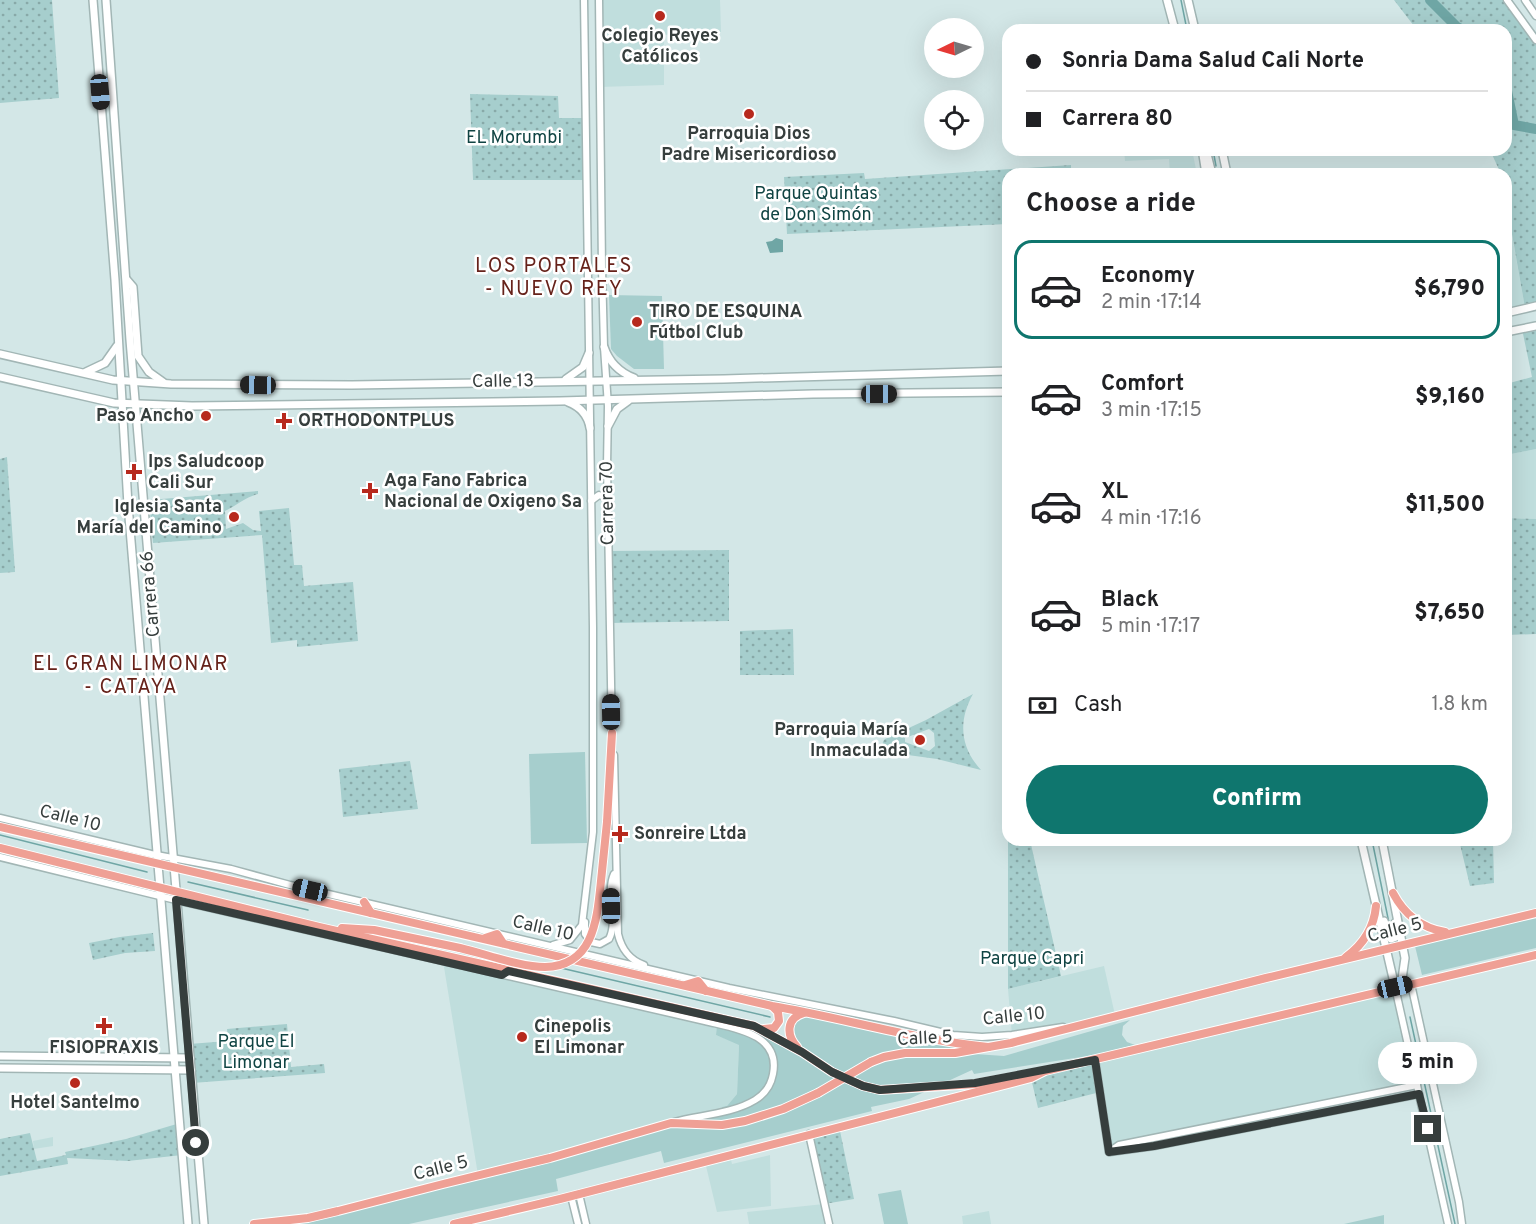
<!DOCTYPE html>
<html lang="en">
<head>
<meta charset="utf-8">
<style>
	:root { --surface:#fff; --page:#f2f2f2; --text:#202124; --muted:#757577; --line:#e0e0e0; --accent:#0f766e }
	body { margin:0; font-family:Overpass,sans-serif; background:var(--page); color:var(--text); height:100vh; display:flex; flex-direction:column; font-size:22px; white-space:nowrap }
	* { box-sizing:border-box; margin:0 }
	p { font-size:20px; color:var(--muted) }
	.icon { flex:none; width:33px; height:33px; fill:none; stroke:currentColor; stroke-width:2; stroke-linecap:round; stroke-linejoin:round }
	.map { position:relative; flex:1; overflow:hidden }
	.side { position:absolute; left:1002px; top:168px; width:510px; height:678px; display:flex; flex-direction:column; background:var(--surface); border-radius:18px; box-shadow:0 6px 24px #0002 }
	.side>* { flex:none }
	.guide { position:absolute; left:1002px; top:24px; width:510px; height:132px; border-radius:18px; box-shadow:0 6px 24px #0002; display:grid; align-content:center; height:132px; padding:0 24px; background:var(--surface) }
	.needle { width:39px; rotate:265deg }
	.controls { position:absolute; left:924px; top:18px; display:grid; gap:12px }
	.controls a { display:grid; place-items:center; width:60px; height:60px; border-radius:50%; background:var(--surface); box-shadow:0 6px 24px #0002; font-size:30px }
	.end { position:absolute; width:27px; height:27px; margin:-14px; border:8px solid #363e3d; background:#fff; box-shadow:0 0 0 3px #fff }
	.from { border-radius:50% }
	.bubble { position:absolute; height:42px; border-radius:21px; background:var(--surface); box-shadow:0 6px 24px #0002; font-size:20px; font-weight:800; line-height:42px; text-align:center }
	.car { position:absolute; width:18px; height:36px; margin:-18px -9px; border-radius:8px; box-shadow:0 0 4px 2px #0007; background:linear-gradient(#222 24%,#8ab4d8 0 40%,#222 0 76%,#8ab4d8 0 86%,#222 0) }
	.guide b { display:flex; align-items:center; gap:21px; height:57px; font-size:22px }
	.guide b+b { border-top:2px solid var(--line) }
	.guide i { width:15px; height:15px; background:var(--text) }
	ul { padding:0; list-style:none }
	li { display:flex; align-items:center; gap:18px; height:99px; margin:0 12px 9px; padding:0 12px; border:3px solid transparent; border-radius:18px }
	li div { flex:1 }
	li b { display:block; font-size:22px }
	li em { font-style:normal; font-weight:800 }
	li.selected { border-color:var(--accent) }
	li>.icon { width:54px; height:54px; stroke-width:1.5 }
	h2 { padding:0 24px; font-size:27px; line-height:72px }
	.pay { display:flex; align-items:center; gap:15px; height:66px; padding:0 24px; font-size:22px }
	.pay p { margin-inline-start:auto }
	.cta { display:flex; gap:12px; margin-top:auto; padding:12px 24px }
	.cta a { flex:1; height:69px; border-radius:36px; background:var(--accent); color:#fff; font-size:24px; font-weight:800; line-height:69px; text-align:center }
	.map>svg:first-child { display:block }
	.built { fill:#c0dedd }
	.grass { fill:#a6cecd }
	.park { fill:url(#park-dots); fill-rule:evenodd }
	.water { fill:#6fa6a5 }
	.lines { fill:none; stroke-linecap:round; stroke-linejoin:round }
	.stream { stroke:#6fa6a5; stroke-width:1.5 }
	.river { stroke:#6fa6a5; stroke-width:10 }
	.tertiary-casing { stroke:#a2b6b5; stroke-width:9 }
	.secondary-casing { stroke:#a2b6b5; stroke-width:10 }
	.primary-casing { stroke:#fff; stroke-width:10 }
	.tertiary { stroke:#fff; stroke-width:6 }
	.secondary { stroke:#fff; stroke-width:7 }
	.primary { stroke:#efa095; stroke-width:8 }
	.primary-bridge-casing { stroke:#fff; stroke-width:10; stroke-linecap:butt }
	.primary-bridge { stroke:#efa095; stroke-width:8 }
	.route { stroke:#363e3d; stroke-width:8 }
	.poi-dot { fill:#b7291d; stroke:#fff; stroke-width:2 }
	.labels { text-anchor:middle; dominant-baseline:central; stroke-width:5; stroke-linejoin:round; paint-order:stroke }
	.poi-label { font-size:18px; font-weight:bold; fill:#363e3d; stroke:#fff; text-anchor:start }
	.park-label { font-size:18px; fill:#104443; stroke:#fff }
	.street-label { font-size:18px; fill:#363e3d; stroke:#fff }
	.neighbourhood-label { font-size:20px; letter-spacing:1.5px; fill:#66221a; stroke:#fff }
</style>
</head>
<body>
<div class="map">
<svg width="1536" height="1224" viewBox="0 0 1536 1224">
	<defs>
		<pattern id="park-dots" width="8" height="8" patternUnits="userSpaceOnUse" patternTransform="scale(1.5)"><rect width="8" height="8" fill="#a6cecd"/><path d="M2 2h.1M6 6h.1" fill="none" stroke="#88a9a8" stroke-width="1.8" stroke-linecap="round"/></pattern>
	</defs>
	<rect width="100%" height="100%" fill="#d3e7e7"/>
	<g class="built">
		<polygon points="599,0 720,0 721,32 664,35 664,85 600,87"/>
		<polygon points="1124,150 1192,150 1197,174 1170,174 1169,159 1125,161"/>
		<polygon points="1506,202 1525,308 1506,313"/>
		<polygon points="1536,449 1536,519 1506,518 1506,455"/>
		<polygon points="443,961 717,1024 716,1035 739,1044 737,1094 724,1110 478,1175"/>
		<polygon points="1104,966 1115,1015 1083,1023 1012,1035 1008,989"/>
		<polygon points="1395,987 1417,1085 1109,1147 1095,1060"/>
		<polygon points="53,1137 53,1146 34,1149 33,1141"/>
		<polygon points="770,1155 771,1206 717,1212 706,1166 731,1160 732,1164"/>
		<polygon points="824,1204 829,1224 749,1224 747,1212"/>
		<polygon points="989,1211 991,1224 963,1224 962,1216"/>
	</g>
	<g class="grass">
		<polygon points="609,295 662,296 664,369 634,369 617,356 611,349"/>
		<polygon points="585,752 587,843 531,844 529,754"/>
		<polygon points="1536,913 1536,948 1422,975 1414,942"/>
		<polygon points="799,1014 968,1045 960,1053 1004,1056 1130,1020 1123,1026 1122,1035 1127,1042 1135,1045 1094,1055 974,1074 972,1070 909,1099 871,1107 872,1111 664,1163 661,1151 556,1179 558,1191 409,1224 254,1224 308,1218 723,1110 722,1107 727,1106 737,1094 739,1045 716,1035 717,1024 758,1037 763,1029 799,1050 789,1035"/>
		<polygon points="901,1190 908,1224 884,1224 878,1194"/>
		<polygon points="1384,1215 1384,1224 1344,1224"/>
	</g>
	<g class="park">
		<polygon points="0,0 52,0 59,98 0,103"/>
		<polygon points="1394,0 1507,0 1536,40 1536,306 1525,308 1506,200 1506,174 1501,174 1490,150 1506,150 1506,30 1417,30"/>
		<polygon points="470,94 558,96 559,118 583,118 584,180 473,180"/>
		<polygon points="1071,165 1071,174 1008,174 1008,224 787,234 784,177 864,173 865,179"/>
		<polygon points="1536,326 1536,449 1506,455 1506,384 1532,377 1522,329"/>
		<polygon points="7,457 15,572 0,573 0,459"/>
		<path d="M258,491V494C246,497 236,506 225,511L226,529L243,523L253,530L261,531L259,511L289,508L294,565H302L304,586L353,582L358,641L297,647V640L271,643L262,535L153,543L149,500Z"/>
		<polygon points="1506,518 1536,519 1536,634 1506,635"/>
		<polygon points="729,550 729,621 610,623 609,551"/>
		<polygon points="793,629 794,675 740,675 740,631"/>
		<path d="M973,694C958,721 960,747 981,770L937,759L886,752C882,748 881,743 885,739L926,720ZM929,729L934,733L935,746L929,751L905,742V738Z"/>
		<polygon points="410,761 418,809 343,817 339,769"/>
		<polygon points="1008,765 1008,840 1030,840 1061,976 1008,989"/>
		<polygon points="1459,840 1493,840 1494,883 1470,886"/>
		<polygon points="153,933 155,951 125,953 93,960 89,943 120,937"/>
		<polygon points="287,1024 291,1067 324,1064 325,1073 192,1083 189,1044 228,1041 227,1029"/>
		<polygon points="1095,1060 1100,1092 1038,1108 1031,1078"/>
		<polygon points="180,1123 182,1155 128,1161 67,1158 68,1164 0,1176 0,1139 30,1133 37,1161 66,1155 65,1152 126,1139"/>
		<polygon points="839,1126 854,1199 824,1204 809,1134"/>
	</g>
	<polygon class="water" points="776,238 783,240 783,252 770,253 766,242 772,241"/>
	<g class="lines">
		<g class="stream">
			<polyline points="1181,0 1187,30"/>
			<polyline points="1213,150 1216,166"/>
			<polyline points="0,835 147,872"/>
			<polyline points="1372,840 1390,928"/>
			<polyline points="188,882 308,910"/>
			<polyline points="561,968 770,1017"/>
			<polyline points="1410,1017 1455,1224"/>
		</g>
		<g class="river">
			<polyline points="1430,0 1457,27 1463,30"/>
			<polyline points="1506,86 1514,125 1536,129"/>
		</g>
		<g class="tertiary-casing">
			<g id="tertiary">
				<polyline points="599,0 602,268 604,347 608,406 607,466 612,736"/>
				<polyline points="1507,0 1536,40"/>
				<polyline points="1525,0 1536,16"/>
				<polyline points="591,501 599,495 605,497 608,502"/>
				<path d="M614,755L618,934C621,947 629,960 644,965"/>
				<polyline points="0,818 151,854 231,869 290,885 729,988 894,1021 953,1035 982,1037 1012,1035 1063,1027"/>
				<path d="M0,857L184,902L705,1021C733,1028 781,1033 773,1074C771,1085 765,1094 755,1100C732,1114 700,1115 674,1122"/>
				<path d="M585,922V934L591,942L600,944L609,939C619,920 605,894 614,874"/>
				<polyline points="553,945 570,940 582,925 593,832 593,627 584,0"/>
				<polyline points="1411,984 1459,1202 1462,1224"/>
				<polyline points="1395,987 1448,1224"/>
				<polyline points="1095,1060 1109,1152"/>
				<polyline points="809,1134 829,1224"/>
				<polyline points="1109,1152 1119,1145 1417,1085"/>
				<polyline points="1110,1152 1154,1146 1419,1094"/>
				<polyline points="579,1194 586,1224"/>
				<polyline points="571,1196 578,1224"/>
			</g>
		</g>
		<g class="secondary-casing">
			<g id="secondary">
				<polyline points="93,0 115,280 128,505 188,1224"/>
				<polyline points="106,0 130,340 204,1224"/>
				<polyline points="1167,0 1175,30"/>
				<polyline points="1188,0 1195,30"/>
				<polyline points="1206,150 1212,174"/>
				<polyline points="1222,150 1227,174"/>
				<polyline points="1203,155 1206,174"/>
				<polyline points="127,280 133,287 138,356 149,372 163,382"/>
				<polyline points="1506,313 1536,306"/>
				<polyline points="1506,332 1536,326"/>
				<path d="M604,347C609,362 619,372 634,378"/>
				<polyline points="0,354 113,380 171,384 352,385 724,379 1008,371"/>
				<polyline points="86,372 105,363 117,346"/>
				<polyline points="0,377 114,403 192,406 560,401 813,394 1008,392"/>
				<polyline points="566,379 583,367 589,353"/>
				<path d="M568,402C581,407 588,415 590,428"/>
				<polyline points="608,426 617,409 628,401"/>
				<polyline points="1361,840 1395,987"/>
				<polyline points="1382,840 1405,958 1402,979 1395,987"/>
				<polyline points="1384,921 1391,939 1396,937 1395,923"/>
				<polyline points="0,1056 190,1058"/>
				<polyline points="0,1068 191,1070"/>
			</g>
		</g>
		<g class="primary-casing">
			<g id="primary">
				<polyline points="607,822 612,733"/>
				<path d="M0,827L772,1006C844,1018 915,1040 988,1047"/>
				<polyline points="0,848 319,927 754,1026 802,1052 832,1072 863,1086 880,1090 975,1084 1040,1072"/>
				<path d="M1393,893C1404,914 1422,928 1445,932"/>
				<polyline points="364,902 371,913"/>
				<polyline points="342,928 374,930 460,948"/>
				<polyline points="485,938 497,934 503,943"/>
				<path d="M1346,957C1364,944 1374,927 1376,906"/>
				<polyline points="685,985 698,981 706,991"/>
				<polyline points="764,1029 774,1028 779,1021 778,1012 773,1007"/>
				<path d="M797,1047C786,1035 786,1018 804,1013"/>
				<polyline points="871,1062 884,1057 905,1053 955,1053 1011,1043 1266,978 1536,913"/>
				<polyline points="254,1224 308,1218 338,1211 443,1184 550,1158 671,1123 722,1125 745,1121 783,1109 818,1093"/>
				<polyline points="454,1224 560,1199 1031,1078 1045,1071 1536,955"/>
			</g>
		</g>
		<use href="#tertiary" class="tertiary"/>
		<use href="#secondary" class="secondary"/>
		<use href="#primary" class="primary"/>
		<g class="primary-bridge-casing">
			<g id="primary-bridge">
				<path d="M460,948C486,954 520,967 545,967C594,966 597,919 601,881C603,862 605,842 607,822"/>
				<polyline points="818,1093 871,1062"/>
			</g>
		</g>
		<use href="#primary-bridge" class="primary-bridge"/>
	</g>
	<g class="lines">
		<polyline class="route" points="196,1143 176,900 502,975 508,971 754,1026 802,1052 832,1072 863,1086 880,1090 975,1083 1095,1060 1109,1152 1154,1146 1419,1094 1428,1129"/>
	</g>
	<g class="poi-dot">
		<circle cx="660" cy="16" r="6"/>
		<circle cx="749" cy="114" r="6"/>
		<circle cx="637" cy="322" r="6"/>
		<circle cx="206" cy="416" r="6"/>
		<path d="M281 412h6v6h6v6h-6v6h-6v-6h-6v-6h6z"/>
		<path d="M131 463h6v6h6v6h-6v6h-6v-6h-6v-6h6z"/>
		<path d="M367 482h6v6h6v6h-6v6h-6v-6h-6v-6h6z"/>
		<circle cx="234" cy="517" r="6"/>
		<circle cx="920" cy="740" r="6"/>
		<path d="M617 825h6v6h6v6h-6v6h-6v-6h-6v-6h6z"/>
		<path d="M101 1017h6v6h6v6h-6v6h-6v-6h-6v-6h6z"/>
		<circle cx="522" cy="1037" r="6"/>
		<circle cx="75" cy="1083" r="6"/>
	</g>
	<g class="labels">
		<g class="poi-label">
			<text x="660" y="36" text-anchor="middle">Colegio Reyes<tspan x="660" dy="21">Católicos</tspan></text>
			<text x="749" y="134" text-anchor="middle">Parroquia Dios<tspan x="749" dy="21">Padre Misericordioso</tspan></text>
			<text x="649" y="312">TIRO DE ESQUINA<tspan x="649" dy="21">Fútbol Club</tspan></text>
			<text x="194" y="416" text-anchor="end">Paso Ancho</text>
			<text x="298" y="421">ORTHODONTPLUS</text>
			<text x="148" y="462">Ips Saludcoop<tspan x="148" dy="21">Cali Sur</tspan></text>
			<text x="384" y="481">Aga Fano Fabrica<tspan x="384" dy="21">Nacional de Oxigeno Sa</tspan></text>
			<text x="222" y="507" text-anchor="end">Iglesia Santa<tspan x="222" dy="21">María del Camino</tspan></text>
			<text x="908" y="730" text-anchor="end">Parroquia María<tspan x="908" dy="21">Inmaculada</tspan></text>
			<text x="634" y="834">Sonreire Ltda</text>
			<text x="534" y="1027">Cinepolis<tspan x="534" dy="21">El Limonar</tspan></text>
			<text x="104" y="1048" text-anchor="middle">FISIOPRAXIS</text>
			<text x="75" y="1103" text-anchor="middle">Hotel Santelmo</text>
		</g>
		<g class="park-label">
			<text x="514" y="138">EL Morumbi</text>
			<text x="816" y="194">Parque Quintas<tspan x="816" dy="21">de Don Simón</tspan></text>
			<text x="1032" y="959">Parque Capri</text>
			<text x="256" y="1042">Parque El<tspan x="256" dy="21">Limonar</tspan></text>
		</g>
		<g class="street-label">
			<text transform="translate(503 382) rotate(-1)">Calle 13</text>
			<text transform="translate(608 503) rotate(-91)">Carrera 70</text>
			<text transform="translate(151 594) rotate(-95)">Carrera 66</text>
			<text transform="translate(70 819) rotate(14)">Calle 10</text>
			<text transform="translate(543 929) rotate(13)">Calle 10</text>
			<text transform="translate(1395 931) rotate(-14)">Calle 5</text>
			<text transform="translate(1014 1017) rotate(-6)">Calle 10</text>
			<text transform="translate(925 1039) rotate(-3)">Calle 5</text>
			<text transform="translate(441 1169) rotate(-14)">Calle 5</text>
		</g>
		<g class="neighbourhood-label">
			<text x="554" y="267">LOS PORTALES<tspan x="554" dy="23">- NUEVO REY</tspan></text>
			<text x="131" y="665">EL GRAN LIMONAR<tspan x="131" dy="23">- CATAYA</tspan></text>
		</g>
	</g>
</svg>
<div class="controls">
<a><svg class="needle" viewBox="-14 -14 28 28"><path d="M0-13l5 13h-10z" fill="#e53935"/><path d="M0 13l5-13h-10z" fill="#757577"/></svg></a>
<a><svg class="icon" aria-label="locate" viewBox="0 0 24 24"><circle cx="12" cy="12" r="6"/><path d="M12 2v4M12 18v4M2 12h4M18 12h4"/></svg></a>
</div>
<i class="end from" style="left:196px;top:1143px"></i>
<i class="end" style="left:1428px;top:1129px"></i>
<div class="bubble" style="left:1378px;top:1042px;width:99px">5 min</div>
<i class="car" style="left:100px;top:92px;rotate:175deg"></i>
<i class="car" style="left:258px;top:385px;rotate:271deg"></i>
<i class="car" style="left:879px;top:394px;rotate:90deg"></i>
<i class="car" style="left:611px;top:712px;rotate:359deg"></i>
<i class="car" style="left:310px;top:890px;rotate:283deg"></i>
<i class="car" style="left:611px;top:906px;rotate:359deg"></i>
<i class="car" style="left:1395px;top:987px;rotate:77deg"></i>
<div class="guide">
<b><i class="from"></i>Sonria Dama Salud Cali Norte</b>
<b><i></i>Carrera 80</b>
</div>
<section class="side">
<h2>Choose a ride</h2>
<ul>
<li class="selected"><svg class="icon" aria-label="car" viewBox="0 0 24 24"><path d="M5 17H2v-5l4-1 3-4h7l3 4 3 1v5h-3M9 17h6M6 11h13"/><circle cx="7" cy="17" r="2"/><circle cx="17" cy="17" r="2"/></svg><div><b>Economy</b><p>2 min · 17:14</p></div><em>$6,790</em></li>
<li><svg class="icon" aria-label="car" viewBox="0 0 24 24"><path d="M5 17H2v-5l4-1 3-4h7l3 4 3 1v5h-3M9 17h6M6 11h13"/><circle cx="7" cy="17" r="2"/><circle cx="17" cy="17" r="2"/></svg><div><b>Comfort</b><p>3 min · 17:15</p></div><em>$9,160</em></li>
<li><svg class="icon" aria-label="car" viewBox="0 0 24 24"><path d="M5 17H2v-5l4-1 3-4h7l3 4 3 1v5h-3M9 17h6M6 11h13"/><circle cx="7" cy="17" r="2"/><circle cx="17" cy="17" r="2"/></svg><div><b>XL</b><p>4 min · 17:16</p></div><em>$11,500</em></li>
<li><svg class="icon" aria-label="car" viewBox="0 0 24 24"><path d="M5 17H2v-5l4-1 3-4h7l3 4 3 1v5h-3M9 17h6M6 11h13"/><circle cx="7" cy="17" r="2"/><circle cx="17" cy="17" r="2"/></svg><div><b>Black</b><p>5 min · 17:17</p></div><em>$7,650</em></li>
</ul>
<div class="pay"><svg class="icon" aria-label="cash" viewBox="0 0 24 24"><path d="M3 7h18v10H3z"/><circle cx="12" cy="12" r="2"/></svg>Cash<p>1.8 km</p></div>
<div class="cta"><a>Confirm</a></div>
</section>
</div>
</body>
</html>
